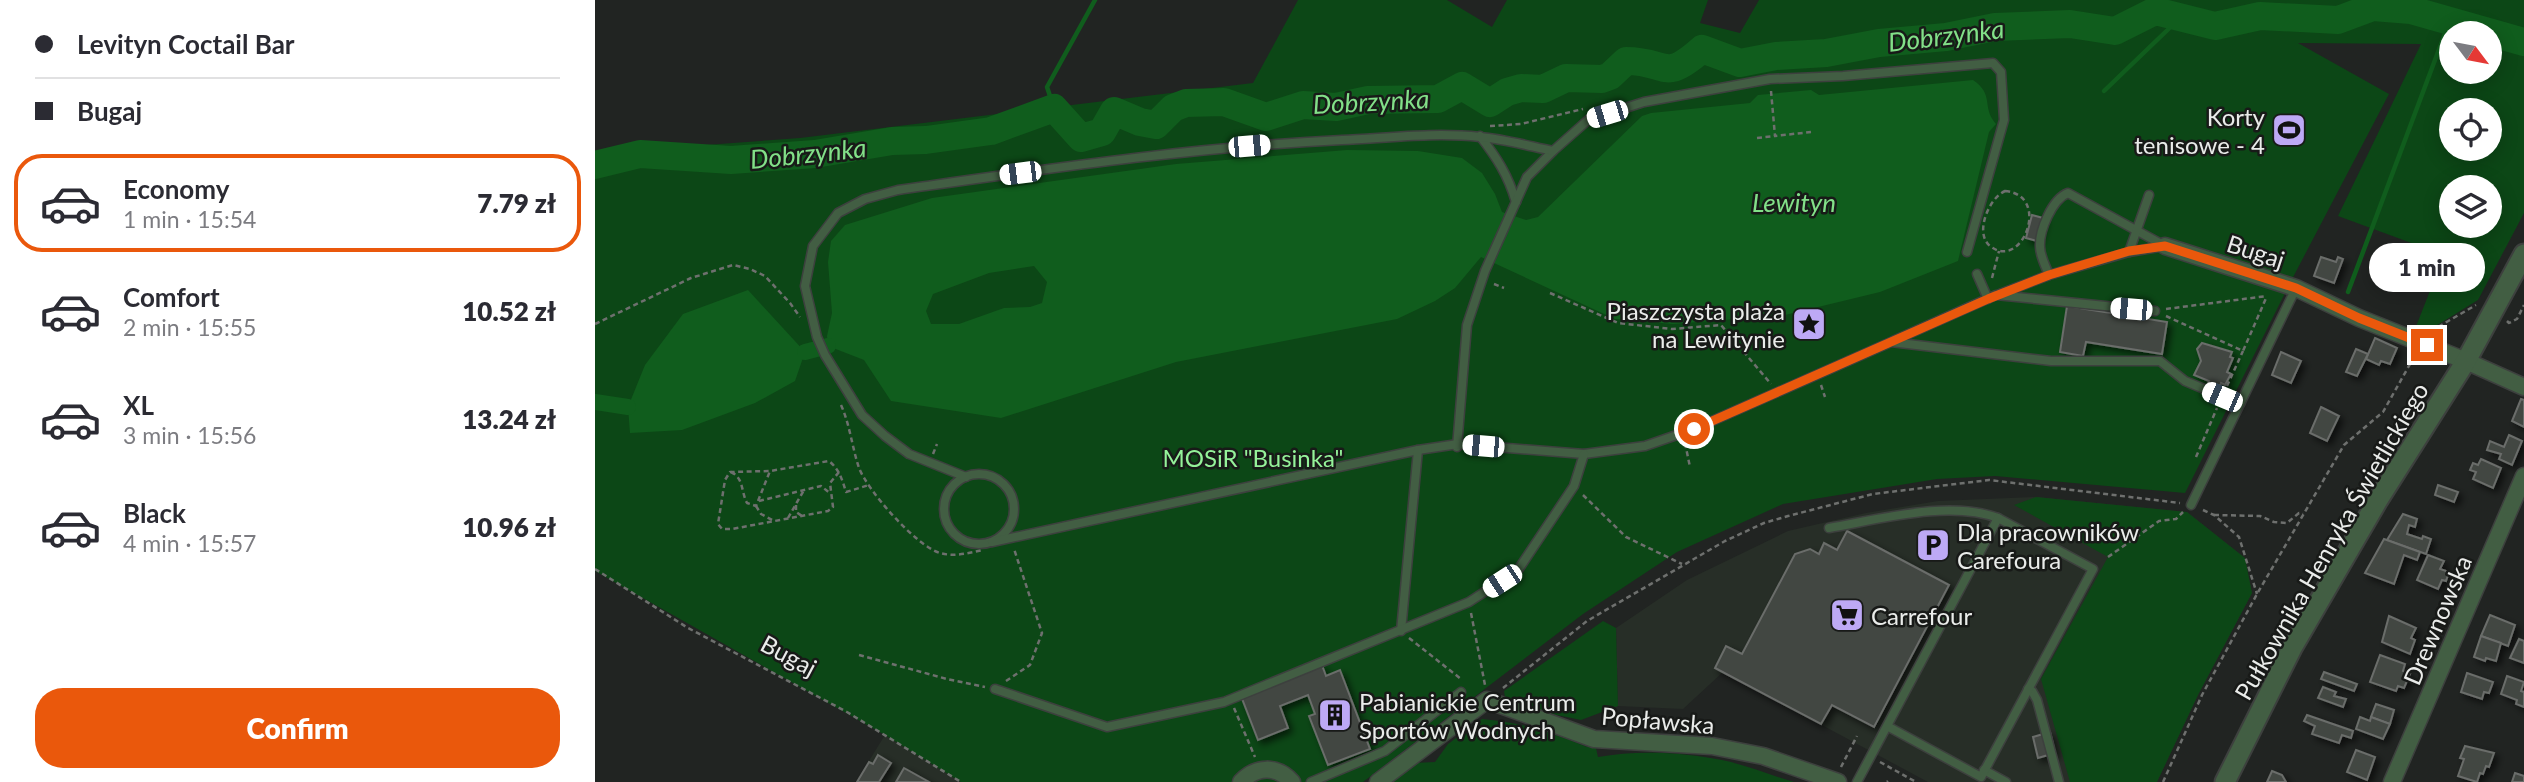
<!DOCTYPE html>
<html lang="en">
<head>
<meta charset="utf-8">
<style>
	:root { --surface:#fff; --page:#f7f7f7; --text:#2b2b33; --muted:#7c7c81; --line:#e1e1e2; --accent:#ea580c }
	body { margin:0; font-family:Lato,sans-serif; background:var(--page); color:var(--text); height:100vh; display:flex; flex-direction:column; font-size:26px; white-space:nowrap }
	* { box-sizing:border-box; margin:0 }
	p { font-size:23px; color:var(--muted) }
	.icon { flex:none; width:38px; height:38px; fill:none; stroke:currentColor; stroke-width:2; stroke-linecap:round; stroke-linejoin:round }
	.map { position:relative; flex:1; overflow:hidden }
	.details { display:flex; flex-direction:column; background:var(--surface); width:595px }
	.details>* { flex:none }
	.hud { display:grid; align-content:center; height:154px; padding:0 35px; background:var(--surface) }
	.needle { width:46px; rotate:122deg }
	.tools { position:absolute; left:1844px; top:21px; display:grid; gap:14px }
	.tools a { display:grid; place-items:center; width:63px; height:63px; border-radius:50%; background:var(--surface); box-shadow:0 4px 18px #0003; font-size:35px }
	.end { position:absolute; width:32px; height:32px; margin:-16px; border:9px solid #ea580c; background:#fff; box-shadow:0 0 0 4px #fff }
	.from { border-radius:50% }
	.bubble { position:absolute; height:49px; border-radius:24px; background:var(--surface); box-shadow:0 4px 18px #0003; font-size:23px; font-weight:800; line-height:49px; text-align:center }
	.car { position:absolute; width:21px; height:42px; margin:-21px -10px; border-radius:9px; box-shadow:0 0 5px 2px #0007; background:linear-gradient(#fff 24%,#345 0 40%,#fff 0 76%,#345 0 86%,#fff 0) }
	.hud b { display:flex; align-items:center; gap:24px; height:66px; font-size:26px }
	.hud b+b { border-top:2px solid var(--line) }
	.hud i { width:18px; height:18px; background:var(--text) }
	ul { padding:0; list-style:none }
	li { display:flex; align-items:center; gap:21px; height:98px; margin:0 14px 10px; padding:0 21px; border:4px solid transparent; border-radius:28px }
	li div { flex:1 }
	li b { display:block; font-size:26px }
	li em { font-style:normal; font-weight:800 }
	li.current { border-color:var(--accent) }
	li>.icon { width:63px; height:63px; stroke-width:1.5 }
	.action { display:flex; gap:14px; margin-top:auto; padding:14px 35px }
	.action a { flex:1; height:80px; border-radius:28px; background:var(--accent); color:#fff; font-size:28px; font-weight:800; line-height:80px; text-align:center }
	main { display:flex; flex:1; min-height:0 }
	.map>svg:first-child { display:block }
	.built { fill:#272e27 }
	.green { fill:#0c4716; fill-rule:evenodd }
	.water { fill:#105d1d; fill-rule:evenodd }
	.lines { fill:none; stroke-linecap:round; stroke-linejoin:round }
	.stream { stroke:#105d1d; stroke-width:4.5 }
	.canal { stroke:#105d1d; stroke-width:16 }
	.river { stroke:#105d1d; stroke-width:28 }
	.building { fill:#434643; stroke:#6a6d6a; stroke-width:2; filter:url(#shadow) }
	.service-casing { stroke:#3d403e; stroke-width:11 }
	.minor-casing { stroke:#3d403e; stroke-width:19 }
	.tertiary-casing { stroke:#3d403e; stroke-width:23 }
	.path { stroke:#6e706e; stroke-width:2.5; stroke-dasharray:5 3.5; stroke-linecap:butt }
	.service { stroke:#425e43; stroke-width:8 }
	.minor { stroke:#425e43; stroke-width:16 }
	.tertiary { stroke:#425e43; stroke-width:19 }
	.route { stroke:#ea580c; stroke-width:9 }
	.labels { text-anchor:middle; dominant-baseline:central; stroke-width:5; stroke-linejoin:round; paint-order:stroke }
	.poi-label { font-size:24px; fill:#eaecea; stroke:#181a18; text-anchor:start }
	.street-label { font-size:24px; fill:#eaecea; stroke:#181a18 }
	.park-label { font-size:24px; fill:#94f299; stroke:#181a18 }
	.water-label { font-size:26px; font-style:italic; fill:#82e088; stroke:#181a18 }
</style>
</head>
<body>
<main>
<section class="details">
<div class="hud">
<b><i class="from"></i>Levityn Coctail Bar</b>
<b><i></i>Bugaj</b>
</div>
<ul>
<li class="current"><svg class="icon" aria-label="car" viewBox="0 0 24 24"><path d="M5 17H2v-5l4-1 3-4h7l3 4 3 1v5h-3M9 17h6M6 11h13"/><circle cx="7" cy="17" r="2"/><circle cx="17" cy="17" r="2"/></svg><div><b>Economy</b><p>1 min · 15:54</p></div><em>7.79 zł</em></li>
<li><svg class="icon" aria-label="car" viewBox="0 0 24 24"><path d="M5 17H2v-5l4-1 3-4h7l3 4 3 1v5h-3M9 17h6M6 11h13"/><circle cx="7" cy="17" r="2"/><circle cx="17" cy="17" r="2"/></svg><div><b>Comfort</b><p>2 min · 15:55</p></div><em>10.52 zł</em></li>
<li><svg class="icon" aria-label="car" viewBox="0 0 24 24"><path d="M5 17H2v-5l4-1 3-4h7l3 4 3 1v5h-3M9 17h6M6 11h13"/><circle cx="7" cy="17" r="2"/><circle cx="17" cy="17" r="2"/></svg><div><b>XL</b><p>3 min · 15:56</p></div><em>13.24 zł</em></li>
<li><svg class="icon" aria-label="car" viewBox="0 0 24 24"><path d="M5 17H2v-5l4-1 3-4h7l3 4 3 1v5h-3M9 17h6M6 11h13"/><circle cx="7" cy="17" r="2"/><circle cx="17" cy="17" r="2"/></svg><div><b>Black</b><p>4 min · 15:57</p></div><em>10.96 zł</em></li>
</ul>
<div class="action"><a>Confirm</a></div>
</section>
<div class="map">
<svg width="1929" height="782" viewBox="0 0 1929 782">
	<defs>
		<filter id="shadow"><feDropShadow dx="4" dy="4" stdDeviation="3.5" flood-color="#0009"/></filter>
	</defs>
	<rect width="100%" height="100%" fill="#212422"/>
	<g class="built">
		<polygon points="1442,497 1592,512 1650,558 1657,593 1603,695 1562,782 1333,782 1128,672 1088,709 1023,706 1021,628 1092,580 1193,531 1271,513 1343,501"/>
		<polygon points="290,735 366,782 261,782"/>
	</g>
	<g class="green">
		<path d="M703,0H852L897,27L912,0H1113L1105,23L1145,33L1164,0H1929V213L1883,300L1831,332L1820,329L1849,255L1743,216L1826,44L1703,43L1794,94L1695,283L1590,493L1400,476L1342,479L1188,504L1082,552L988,614L768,782H366L290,735L0,571V157L28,151L205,138L658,83ZM1857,33H1895V72H1857ZM1857,110H1895V149H1857ZM1857,187H1895V226H1857Z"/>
		<polygon points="1441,497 1592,512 1650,558 1657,593 1603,695 1562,782 1475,782 1446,679 1513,557 1419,505"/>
		<polygon points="1008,621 1021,628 1023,706 986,720 933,709 910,697 909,691"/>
		<path d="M887,719C925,722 957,732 992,747L1000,744L1003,757C1041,750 1088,752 1127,760C1151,765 1175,775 1199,782H796L819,763L840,762L853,744Z"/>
	</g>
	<g class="water">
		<path d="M1378,80C1400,95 1386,107 1401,124L1394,132L1363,261L1285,292L1190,315L1078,324L1020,319L886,257L860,288L840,301L802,319L581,362L406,418L296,401L269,360L233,346L232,336L237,313L233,262L236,241L250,225L337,198L581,164L752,150L823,151L867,158L887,173L900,194L907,212L931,220L943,217L1047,116L1056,113L1155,103L1163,95L1216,90L1224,95ZM439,266L452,282L447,303L435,307L409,308L364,324H336L331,311L338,294L394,273Z"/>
		<polygon points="153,290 210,352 200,381 160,403 87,430 35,433 33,407 50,365 88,314"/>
	</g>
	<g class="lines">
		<g class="stream">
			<polyline points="1810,0 1816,10"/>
			<polyline points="1509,91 1587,16"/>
			<polyline points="459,108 452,87 500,0"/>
			<polyline points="1753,292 1855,20"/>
		</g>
		<g class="canal">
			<polyline points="210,352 233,346"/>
			<polyline points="0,402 33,407"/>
		</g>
		<path class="river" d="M0,165L45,154L136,160L220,154L297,141L331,140L396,131L459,108L486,138L507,132L519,111L545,122L561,125L578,108L591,103L629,102L671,117L708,105L741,107L773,100L843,99L867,86L895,103L912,92L926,88L948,89L971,78L1007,79L1015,76L1031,61C1074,61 1067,84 1107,49L1145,63L1181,56L1231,53L1284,43L1351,37L1400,27L1475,24L1520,31L1560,11L1620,26L1665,16L1743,20L1778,7L1816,10L1929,42"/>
	</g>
	<g class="building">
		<polygon points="1437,215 1448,218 1442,241 1431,238"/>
		<polygon points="1808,247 1821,255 1803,285 1790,277"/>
		<polygon points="1726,257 1741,262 1743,257 1748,259 1739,283 1719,276"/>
		<polygon points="1472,306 1572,322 1567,354 1491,342 1488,356 1465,352"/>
		<polygon points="1780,338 1802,348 1795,364 1786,361 1784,365 1771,359"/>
		<polygon points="1607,343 1637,352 1635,357 1638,358 1632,372 1636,374 1630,385 1626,383 1624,389 1612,385 1614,381 1599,375 1606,361 1602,349"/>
		<polygon points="1761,349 1773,354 1762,376 1751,372"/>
		<polygon points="1686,352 1706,361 1696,383 1677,375"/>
		<polygon points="1926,399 1929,400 1929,427 1917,421"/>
		<polygon points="1726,407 1744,416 1732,441 1715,433"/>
		<polygon points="1914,435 1927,441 1917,465 1904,459 1906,454 1892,450 1895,441 1909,447"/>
		<polygon points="1886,459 1906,468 1898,488 1878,479 1881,472 1875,470 1878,463 1883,465"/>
		<polygon points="1843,485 1863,492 1859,502 1840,495"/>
		<polygon points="1808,514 1822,519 1820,527 1814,525 1812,534 1827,539 1828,536 1836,539 1831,554 1792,540"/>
		<polygon points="1252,531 1354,585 1279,727 1237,705 1226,724 1120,668 1131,646 1147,654 1200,554 1215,549 1224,554 1229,543 1242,550"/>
		<polygon points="1789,539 1825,552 1822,560 1809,555 1799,584 1770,573"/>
		<polygon points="1833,555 1849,561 1845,569 1854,572 1851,581 1847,580 1843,589 1822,580"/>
		<polygon points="1895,615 1920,625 1913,646 1886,636"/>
		<polygon points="1794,616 1821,628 1816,638 1820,640 1815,654 1787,642"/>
		<polygon points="1886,636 1906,643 1901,661 1891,658 1890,661 1879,657"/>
		<polygon points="1924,639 1929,641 1929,663 1915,658"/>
		<polygon points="1785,655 1810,664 1808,671 1815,674 1809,688 1803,686 1801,691 1775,682"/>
		<polygon points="727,665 731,676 745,670 775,749 733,765 714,716 720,714 713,695 685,706 693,728 663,740 646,696"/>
		<polygon points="1729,672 1762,684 1759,691 1726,679"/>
		<polygon points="1872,673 1898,682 1894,693 1889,692 1887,699 1866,692"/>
		<polygon points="1912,676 1929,682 1926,691 1929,692 1929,707 1921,704 1922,700 1906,694"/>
		<polygon points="1728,687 1741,692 1739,696 1751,699 1748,707 1723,698"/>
		<polygon points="1781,704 1799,710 1795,724 1776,717"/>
		<polygon points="1712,715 1758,731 1756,738 1747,735 1744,743 1717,734 1720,726 1709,721"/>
		<polygon points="1765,717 1775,721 1776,717 1795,724 1788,739 1761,729"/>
		<polygon points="1455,732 1460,753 1443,758 1438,737"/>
		<polygon points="1870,746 1899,753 1894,767 1891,766 1888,774 1885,773 1882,782 1863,776 1869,759 1865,758"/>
		<polygon points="1761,750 1780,757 1772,780 1752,772"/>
		<polygon points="283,755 296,763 284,782 262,782 274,762 278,764"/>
		<polygon points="309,768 334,782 301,782"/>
		<polygon points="1677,771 1687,775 1691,782 1672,782"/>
		<polygon points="1920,773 1929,776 1929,782 1917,782"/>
	</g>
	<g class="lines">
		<g class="service-casing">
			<g id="service">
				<path d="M885,136C902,158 913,175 921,202"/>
				<path d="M1473,193L1570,246L1534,252L1454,275C1451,267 1445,256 1445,247C1444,231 1457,199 1473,193Z"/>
				<polyline points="1534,252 1554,195"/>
				<polyline points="1382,274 1393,299"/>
				<polyline points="1405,294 1454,275"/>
				<polyline points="1298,341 1401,295 1560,311"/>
				<polyline points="862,447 872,325 890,271 932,177 958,151"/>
				<circle cx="384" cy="509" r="35"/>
				<path d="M371,477L314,454L290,436L267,415L230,355L222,337L210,286L218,246L243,213L270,199L303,190C451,169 598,147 747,140C792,138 840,132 885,137C909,139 934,146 958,151L993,120L1049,102L1175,79L1248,76L1398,63L1406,72L1409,120L1372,252"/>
				<polyline points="1596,505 1701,288"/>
				<path d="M1234,528C1286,519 1354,500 1403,518"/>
				<polyline points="397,542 823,450 863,444 989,454 1050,446 1099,429 1296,342 1456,361 1565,361 1590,381 1645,404"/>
				<polyline points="806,631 823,450"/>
				<polyline points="400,689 512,727 629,702 874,602 923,570 979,486 989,454"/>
				<polyline points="1433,689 1437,691 1442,700 1464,782"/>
				<polyline points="1389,770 1411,782"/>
				<polyline points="716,782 790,751 866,692"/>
				<polyline points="1262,782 1403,518 1498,569 1386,777 1292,726"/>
			</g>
		</g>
		<g class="minor-casing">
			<g id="minor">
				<polyline points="1570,246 1701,288 1764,318 1871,361 1929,387"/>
				<path d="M646,782C661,766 682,765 697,782"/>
				<polyline points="783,782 892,700 999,739 1117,746 1168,756 1243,782"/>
				<polyline points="1797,782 1929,476"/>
			</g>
		</g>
		<g class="tertiary-casing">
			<polyline id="tertiary" points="1630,782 1697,648 1783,500 1871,361 1929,254"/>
		</g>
		<g class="path">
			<polyline points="1176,91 1180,136 1216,132"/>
			<polyline points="895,126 926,124 988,109"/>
			<polyline points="1162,138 1180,136"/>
			<path d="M1410,191C1457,195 1427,272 1395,246C1379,233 1394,198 1410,191Z"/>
			<polyline points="1397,278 1404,251"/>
			<polyline points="899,284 909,288"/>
			<polyline points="955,293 1023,323 1077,329 1126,325 1176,384"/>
			<polyline points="1571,309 1672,296"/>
			<polyline points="1571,316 1648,351 1672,296"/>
			<polyline points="1912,321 1914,323 1922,319 1929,305"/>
			<polyline points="0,324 96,278 138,265 155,269 170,276 195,303 205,317"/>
			<polyline points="1836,331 1881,305"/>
			<polyline points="1226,385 1230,397"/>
			<polyline points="1632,386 1648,351"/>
			<path d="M246,405C255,425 257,447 264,468C273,491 321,546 345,553C359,557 374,553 388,550"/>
			<polyline points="1090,443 1095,467"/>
			<polyline points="338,454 342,444"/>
			<polyline points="1601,457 1622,408"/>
			<path d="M136,472C149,478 146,492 152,503L161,506L175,471"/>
			<path d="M244,472L235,483L238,507L233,511L137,529H127L123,524L130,480L135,472L175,471L234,461C244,469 247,479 251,492L274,485"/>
			<polyline points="988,495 1031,537 1087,564"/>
			<polyline points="164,501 226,486 236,494"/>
			<polyline points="201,505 201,512 207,516"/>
			<polyline points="161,506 166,514 179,521"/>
			<polyline points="1608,510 1619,515 1644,537 1662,594"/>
			<polyline points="1619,515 1665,516 1679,522 1692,523 1704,513 1708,514"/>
			<polyline points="193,518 209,490"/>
			<polyline points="1513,557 1564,521 1581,519 1588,512"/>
			<polyline points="0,569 93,628 252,712 366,782"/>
			<polyline points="876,613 890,685"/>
			<polyline points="814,638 866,679"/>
			<polyline points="264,655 352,679 390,687"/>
			<polyline points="411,681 435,665 447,633 419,549"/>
			<polyline points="908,688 992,621 1130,541 1169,523 1193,516 1278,494 1394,480 1585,503"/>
			<polyline points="639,708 660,757"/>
			<polyline points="1285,762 1321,782"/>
			<polyline points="1246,767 1262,736"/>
			<polyline points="1292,782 1293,781"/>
			<polyline points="1568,782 1607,695 1662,594 1749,445 1788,412 1819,357"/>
		</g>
		<use href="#service" class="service"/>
		<use href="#minor" class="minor"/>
		<use href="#tertiary" class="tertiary"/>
	</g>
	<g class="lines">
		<polyline class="route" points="1099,429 1393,299 1454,275 1534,251 1570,246 1701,288 1764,318 1832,345"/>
	</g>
	<defs>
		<g id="stadium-square" transform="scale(1.75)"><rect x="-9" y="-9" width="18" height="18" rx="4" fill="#bda9f5" stroke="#181a18"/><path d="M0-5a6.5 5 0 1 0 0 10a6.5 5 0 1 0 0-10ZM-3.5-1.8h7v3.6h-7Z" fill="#111"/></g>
		<g id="sight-square" transform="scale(1.75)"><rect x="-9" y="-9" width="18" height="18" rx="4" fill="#bda9f5" stroke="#181a18"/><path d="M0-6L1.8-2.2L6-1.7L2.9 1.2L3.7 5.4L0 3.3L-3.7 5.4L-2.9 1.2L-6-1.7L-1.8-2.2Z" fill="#111"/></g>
		<g id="parking-square" transform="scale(1.75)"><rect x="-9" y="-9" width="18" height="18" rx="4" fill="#bda9f5" stroke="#181a18"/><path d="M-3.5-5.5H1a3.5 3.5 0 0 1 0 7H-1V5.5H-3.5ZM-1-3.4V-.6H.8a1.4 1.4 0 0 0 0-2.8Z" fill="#111"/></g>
		<g id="supermarket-square" transform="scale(1.75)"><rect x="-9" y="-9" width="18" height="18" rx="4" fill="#bda9f5" stroke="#181a18"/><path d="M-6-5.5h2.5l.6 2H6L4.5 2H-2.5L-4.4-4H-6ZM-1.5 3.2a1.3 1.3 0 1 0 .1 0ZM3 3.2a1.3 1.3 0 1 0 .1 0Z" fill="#111"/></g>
		<g id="building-square" transform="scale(1.75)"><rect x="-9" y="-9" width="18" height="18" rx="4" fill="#bda9f5" stroke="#181a18"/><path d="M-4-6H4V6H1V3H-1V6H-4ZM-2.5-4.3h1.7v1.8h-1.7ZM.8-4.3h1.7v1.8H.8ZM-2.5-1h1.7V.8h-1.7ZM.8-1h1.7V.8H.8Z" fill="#111"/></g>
	</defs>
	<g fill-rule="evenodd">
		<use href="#stadium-square" x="1694" y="130"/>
		<use href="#sight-square" x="1214" y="324"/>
		<use href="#parking-square" x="1338" y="545"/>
		<use href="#supermarket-square" x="1252" y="615"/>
		<use href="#building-square" x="740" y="715"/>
	</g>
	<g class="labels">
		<g class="poi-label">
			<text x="1670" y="116" text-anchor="end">Korty<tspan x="1670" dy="28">tenisowe - 4</tspan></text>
			<text x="1190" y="310" text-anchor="end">Piaszczysta plaża<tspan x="1190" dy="28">na Lewitynie</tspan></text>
			<text x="1362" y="531">Dla pracowników<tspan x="1362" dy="28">Carefoura</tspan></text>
			<text x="1276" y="615">Carrefour</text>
			<text x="764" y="701">Pabianickie Centrum<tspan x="764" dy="28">Sportów Wodnych</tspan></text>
		</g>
		<g class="street-label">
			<text transform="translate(1661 251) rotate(18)">Bugaj</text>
			<text transform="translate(1736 541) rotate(-60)">Pułkownika Henryka Świetlickiego</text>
			<text transform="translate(1842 620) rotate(-67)">Drewnowska</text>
			<text transform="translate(194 655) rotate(28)">Bugaj</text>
			<text transform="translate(1063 720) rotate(5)">Popławska</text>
		</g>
		<g class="park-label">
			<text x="658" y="457">MOSiR "Businka"</text>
		</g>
		<g class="water-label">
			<text transform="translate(1351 35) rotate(-7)">Dobrzynka</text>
			<text transform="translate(776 101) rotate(-3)">Dobrzynka</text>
			<text transform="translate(213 153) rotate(-6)">Dobrzynka</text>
			<text x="1199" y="202">Lewityn</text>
		</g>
	</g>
</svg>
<div class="tools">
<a><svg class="needle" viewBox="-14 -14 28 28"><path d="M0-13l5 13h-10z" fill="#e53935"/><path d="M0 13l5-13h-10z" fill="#7c7c81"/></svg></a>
<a><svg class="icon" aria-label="locate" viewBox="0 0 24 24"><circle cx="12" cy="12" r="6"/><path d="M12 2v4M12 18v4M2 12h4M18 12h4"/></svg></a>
<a><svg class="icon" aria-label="layers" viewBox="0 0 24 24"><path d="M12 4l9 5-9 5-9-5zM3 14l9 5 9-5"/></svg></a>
</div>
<i class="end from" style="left:1099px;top:429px"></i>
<i class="end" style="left:1832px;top:345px"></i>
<div class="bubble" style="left:1774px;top:243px;width:116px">1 min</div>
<i class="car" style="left:1012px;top:114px;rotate:253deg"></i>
<i class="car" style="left:654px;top:146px;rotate:85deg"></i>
<i class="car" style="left:425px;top:173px;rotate:263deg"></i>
<i class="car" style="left:1536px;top:309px;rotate:275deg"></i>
<i class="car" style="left:1627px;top:397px;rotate:293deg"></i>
<i class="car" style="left:888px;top:446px;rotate:275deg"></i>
<i class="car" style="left:907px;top:581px;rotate:237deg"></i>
</div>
</main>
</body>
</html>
